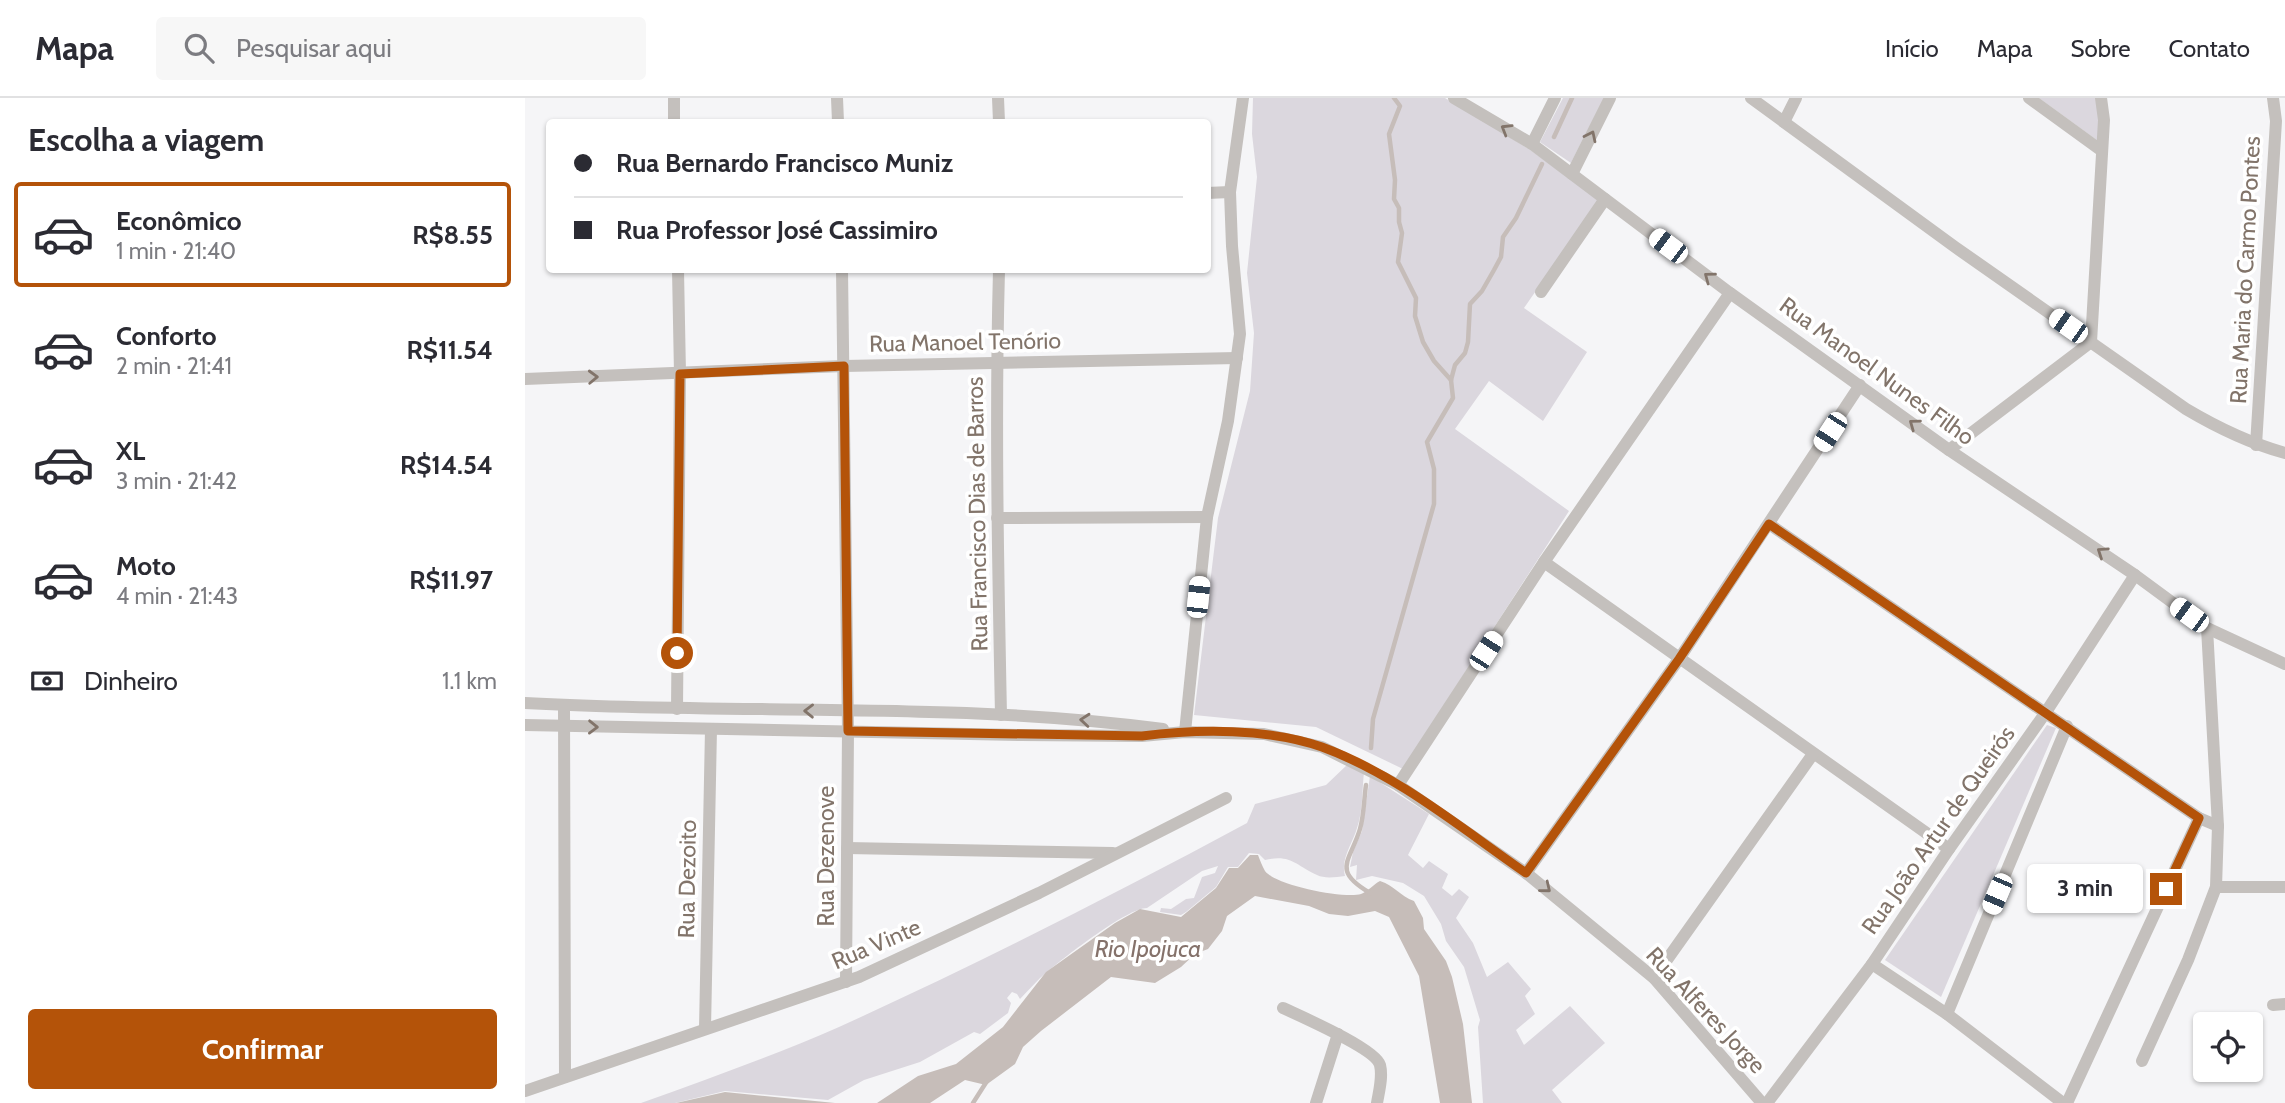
<!DOCTYPE html>
<html lang="pt">
<head>
<meta charset="utf-8">
<style>
	:root { --surface:#fff; --page:#f7f7f7; --text:#2b2b33; --muted:#7c7c81; --line:#e1e1e2; --accent:#b45309 }
	body { margin:0; font-family:Cabin,sans-serif; background:var(--page); color:var(--text); height:100vh; display:flex; flex-direction:column; font-size:26px; white-space:nowrap }
	* { box-sizing:border-box; margin:0 }
	p { font-size:23px; color:var(--muted) }
	.icon { flex:none; width:38px; height:38px; fill:none; stroke:currentColor; stroke-width:2; stroke-linecap:round; stroke-linejoin:round }
	.map { position:relative; flex:1; overflow:hidden }
	.drawer { display:flex; flex-direction:column; background:var(--surface); width:525px }
	.drawer>* { flex:none }
	.hud { position:absolute; left:21px; top:21px; width:665px; height:154px; border-radius:7px; box-shadow:0 2px 5px #0004; display:grid; align-content:center; height:154px; padding:0 28px; background:var(--surface) }
	.tools { position:absolute; left:1668px; top:914px; display:grid; gap:14px }
	.tools a { display:grid; place-items:center; width:70px; height:70px; border-radius:7px; background:var(--surface); box-shadow:0 2px 5px #0004; font-size:35px }
	.end { position:absolute; width:32px; height:32px; margin:-16px; border:9px solid #b45309; background:#fff; box-shadow:0 0 0 4px #fff }
	.from { border-radius:50% }
	.bubble { position:absolute; height:49px; border-radius:7px; background:var(--surface); box-shadow:0 2px 5px #0004; font-size:23px; font-weight:700; line-height:49px; text-align:center }
	.car { position:absolute; width:21px; height:42px; margin:-21px -10px; border-radius:9px; box-shadow:0 0 5px 2px #0007; background:linear-gradient(#fff 24%,#345 0 40%,#fff 0 76%,#345 0 86%,#fff 0) }
	.hud b { display:flex; align-items:center; gap:24px; height:66px; font-size:26px }
	.hud b+b { border-top:2px solid var(--line) }
	.hud i { width:18px; height:18px; background:var(--text) }
	ul { padding:0; list-style:none }
	li { display:flex; align-items:center; gap:21px; height:105px; margin:0 14px 10px; padding:0 14px; border:4px solid transparent; border-radius:7px }
	li div { flex:1 }
	li b { display:block; font-size:26px }
	li em { font-style:normal; font-weight:700 }
	li.on { border-color:var(--accent) }
	li>.icon { width:63px; height:63px; stroke-width:1.5 }
	h2 { padding:0 28px; font-size:32px; line-height:84px }
	.pay { display:flex; align-items:center; gap:18px; height:77px; padding:0 28px; font-size:26px }
	.pay p { margin-inline-start:auto }
	.primary-button { display:flex; gap:14px; margin-top:auto; padding:14px 28px }
	.primary-button a { flex:1; height:80px; border-radius:7px; background:var(--accent); color:#fff; font-size:28px; font-weight:700; line-height:80px; text-align:center }
	header { display:flex; align-items:center; gap:42px; box-sizing:border-box; height:98px; padding:0 35px; background:var(--surface); border-bottom:2px solid var(--line) }
	header strong { font-size:33px }
	nav { display:flex; gap:38px; margin-inline-start:auto; font-size:24px }
	.search { width:490px; height:63px; background:var(--page); display:flex; align-items:center; gap:18px; box-sizing:border-box; padding:0 24px; border-radius:7px; color:var(--muted); font-size:26px }
	main { display:flex; flex:1; min-height:0 }
	.map>svg:first-child { display:block }
	.green { fill:#dbd7de }
	.water { fill:#c6bdb9 }
	.lines { fill:none; stroke-linecap:round; stroke-linejoin:round }
	.stream { stroke:#c6bdb9; stroke-width:4.5 }
	.minor { stroke:#c4c0bd; stroke-width:12 }
	.oneway { stroke:#82746a }
	.route { stroke:#b45309; stroke-width:9 }
	.labels { text-anchor:middle; dominant-baseline:central; stroke-width:7; stroke-linejoin:round; paint-order:stroke }
	.street-label { font-size:23px; fill:#82746a; stroke:#fff }
	.water-label { font-size:24px; font-style:italic; fill:#85726b; stroke:#fff }
</style>
</head>
<body>
<header>
<strong>Mapa</strong>
<div class="search"><svg class="icon" aria-label="search" viewBox="0 0 24 24"><circle cx="10" cy="10" r="6"/><path d="M15 15l6 6"/></svg>Pesquisar aqui</div>
<nav><a>Início</a><a>Mapa</a><a>Sobre</a><a>Contato</a></nav>
</header>
<main>
<section class="drawer">
<h2>Escolha a viagem</h2>
<ul>
<li class="on"><svg class="icon" aria-label="car" viewBox="0 0 24 24"><path d="M5 17H2v-5l4-1 3-4h7l3 4 3 1v5h-3M9 17h6M6 11h13"/><circle cx="7" cy="17" r="2"/><circle cx="17" cy="17" r="2"/></svg><div><b>Econômico</b><p>1 min · 21:40</p></div><em>R$8.55</em></li>
<li><svg class="icon" aria-label="car" viewBox="0 0 24 24"><path d="M5 17H2v-5l4-1 3-4h7l3 4 3 1v5h-3M9 17h6M6 11h13"/><circle cx="7" cy="17" r="2"/><circle cx="17" cy="17" r="2"/></svg><div><b>Conforto</b><p>2 min · 21:41</p></div><em>R$11.54</em></li>
<li><svg class="icon" aria-label="car" viewBox="0 0 24 24"><path d="M5 17H2v-5l4-1 3-4h7l3 4 3 1v5h-3M9 17h6M6 11h13"/><circle cx="7" cy="17" r="2"/><circle cx="17" cy="17" r="2"/></svg><div><b>XL</b><p>3 min · 21:42</p></div><em>R$14.54</em></li>
<li><svg class="icon" aria-label="car" viewBox="0 0 24 24"><path d="M5 17H2v-5l4-1 3-4h7l3 4 3 1v5h-3M9 17h6M6 11h13"/><circle cx="7" cy="17" r="2"/><circle cx="17" cy="17" r="2"/></svg><div><b>Moto</b><p>4 min · 21:43</p></div><em>R$11.97</em></li>
</ul>
<div class="pay"><svg class="icon" aria-label="cash" viewBox="0 0 24 24"><path d="M3 7h18v10H3z"/><circle cx="12" cy="12" r="2"/></svg>Dinheiro<p>1.1 km</p></div>
<div class="primary-button"><a>Confirmar</a></div>
</section>
<div class="map">
<svg width="1760" height="1005" viewBox="0 0 1760 1005">
	<rect width="100%" height="100%" fill="#f5f5f7"/>
	<g class="green">
		<polygon points="728,0 920,0 1004,51 1074,102 999,210 1062,254 1018,323 964,283 930,331 1044,413 878,671 791,629 669,617 693,420 725,293 729,235 722,175 732,79 727,36"/>
		<polygon points="1038,0 1079,0 1046,65 1015,44"/>
		<polygon points="1514,0 1572,0 1575,21 1573,43"/>
		<polygon points="1522,627 1531,630 1416,899 1360,862"/>
		<path d="M823,666L839,674C837,692 838,713 832,730C828,745 815,761 820,778C811,779 800,781 792,777C770,767 766,756 740,762L734,756L724,755L713,769H703L691,789L661,814L656,817L635,814L636,810L646,811L661,801L669,800L677,779L690,775L693,768L677,773L622,810C602,810 540,859 522,874C512,882 504,892 495,901L492,896L487,894L482,900L486,905L483,915L455,936L449,934L395,964L339,982L303,1002L200,993L150,1005H116C183,981 250,957 314,929C453,866 588,797 722,725L730,706L801,687Z"/>
		<polygon points="845,678 904,716 883,757 898,770 904,763 923,776 917,790 927,798 934,791 944,799 931,820 948,845 962,879 983,864 1006,891 1000,898 1010,916 991,932 999,947 1045,908 1080,945 1027,992 1037,1005 958,1005 953,929 955,922 939,869 921,843 916,826 899,798 878,785 847,778 831,782 832,767 825,769 828,754 837,733"/>
	</g>
	<g class="water">
		<path d="M725,757H733C735,762 737,768 740,773C750,787 819,801 836,796C842,794 849,786 855,783C870,788 875,798 889,803L898,820L899,831L921,863L927,879L938,926L947,1005H915L894,878L864,819L850,813L823,818L804,816L784,808L730,798L702,818L697,833L683,851L670,856L656,869L630,885L586,879L516,933L498,949L490,966L461,987L440,982L405,1005H352L393,978L431,966L478,929L521,874L590,825L615,811L656,819L691,790L704,770H713Z"/>
		<polygon points="200,994 310,1005 151,1005"/>
	</g>
	<g class="lines">
		<g class="stream">
			<polyline points="869,0 875,8 864,36 870,82 869,101 874,110 874,124 877,135 873,164 891,200 890,218 898,244 909,263 926,282"/>
			<polyline points="1029,39 1047,0"/>
			<polyline points="846,650 848,621 909,406 909,371 902,344 928,300 926,282 930,267 940,255 943,244 945,206 957,193 969,172 976,159 978,139 991,120 1017,66"/>
			<path d="M841,687C839,701 839,717 835,731C825,764 806,772 845,795"/>
			<polyline points="448,1005 462,983"/>
		</g>
		<g class="minor">
			<polyline points="149,0 149,24"/>
			<polyline points="312,0 313,24"/>
			<polyline points="473,0 474,24"/>
			<polyline points="929,0 1007,46 1205,195 1424,352 1610,477 1682,530 1760,566"/>
			<path d="M1226,0L1430,149L1661,311C1693,330 1724,345 1760,355"/>
			<polyline points="1504,0 1577,53"/>
			<polyline points="1259,24 1271,0"/>
			<polyline points="1007,46 1030,0"/>
			<polyline points="1047,76 1085,0"/>
			<polyline points="682,95 705,94"/>
			<polyline points="317,172 323,633 321,884"/>
			<path d="M474,172C470,320 473,469 476,617"/>
			<polyline points="1016,194 1080,101"/>
			<polyline points="0,281 319,268 712,260"/>
			<polyline points="1731,347 1751,23 1748,0"/>
			<polyline points="1424,352 1566,244 1579,22 1576,0"/>
			<polyline points="472,420 682,419"/>
			<polyline points="1244,426 1674,720 1693,728"/>
			<polyline points="1019,464 1424,751"/>
			<path d="M0,605C212,617 427,603 638,631"/>
			<polyline points="39,608 40,979"/>
			<polyline points="152,611 155,276 153,172"/>
			<polyline points="0,627 496,637 617,638 660,634 739,636 797,649 873,687 1001,775 1129,880 1237,1005"/>
			<polyline points="660,634 682,419 703,323 715,236 707,148 705,94 718,0"/>
			<polyline points="873,687 1019,464 1205,195"/>
			<polyline points="322,750 588,755"/>
			<polyline points="1001,775 1154,561 1335,287"/>
			<polyline points="1691,789 1760,789"/>
			<polyline points="1347,866 1422,916 1538,1005"/>
			<polyline points="1129,880 1288,656"/>
			<polyline points="1748,907 1760,906"/>
			<path d="M758,910C775,918 851,951 855,967C858,979 854,993 852,1005"/>
			<polyline points="1422,916 1542,628"/>
			<polyline points="180,931 186,631"/>
			<polyline points="1617,963 1663,862 1691,789 1693,728 1682,530"/>
			<polyline points="0,993 334,879 514,795 701,700"/>
			<polyline points="791,1005 813,936"/>
			<polyline points="1242,1005 1347,866 1424,751 1521,614 1610,477"/>
			<polyline points="1542,1005 1674,720"/>
		</g>
	</g>
	<defs><path id="oneway-chevron" d="M-2-3.5L2.5 0L-2 3.5" fill="none" stroke-width="1.6" stroke-linecap="round" stroke-linejoin="round" transform="scale(1.75)"/></defs>
	<g class="oneway">
		<use href="#oneway-chevron" transform="translate(981 31) rotate(-149)"/>
		<use href="#oneway-chevron" transform="translate(1066 38) rotate(-64)"/>
		<use href="#oneway-chevron" transform="translate(1184 179) rotate(-143)"/>
		<use href="#oneway-chevron" transform="translate(68 279) rotate(-2)"/>
		<use href="#oneway-chevron" transform="translate(1389 326) rotate(-144)"/>
		<use href="#oneway-chevron" transform="translate(1577 454) rotate(-146)"/>
		<use href="#oneway-chevron" transform="translate(284 613) rotate(-179)"/>
		<use href="#oneway-chevron" transform="translate(560 622) rotate(-175)"/>
		<use href="#oneway-chevron" transform="translate(68 629) rotate(1)"/>
		<use href="#oneway-chevron" transform="translate(1021 790) rotate(39)"/>
	</g>
	<g class="lines">
		<path class="route" d="M152,555L155,276L319,268L323,633L617,638C673,631 743,630 797,649C871,676 936,730 1001,775L1154,561L1244,426L1674,720L1641,791"/>
	</g>
	<g class="labels">
		<g class="street-label">
			<text transform="translate(1720 172) rotate(-87)">Rua Maria do Carmo Pontes</text>
			<text transform="translate(440 244) rotate(-1)">Rua Manoel Tenório</text>
			<text transform="translate(1352 273) rotate(36)">Rua Manoel Nunes Filho</text>
			<text transform="translate(452 416) rotate(-91)">Rua Francisco Dias de Barros</text>
			<text transform="translate(1413 732) rotate(-55)">Rua João Artur de Queirós</text>
			<text transform="translate(301 758) rotate(-90)">Rua Dezenove</text>
			<text transform="translate(162 781) rotate(-89)">Rua Dezoito</text>
			<text transform="translate(351 846) rotate(-23)">Rua Vinte</text>
			<text transform="translate(1181 912) rotate(47)">Rua Alferes Jorge</text>
		</g>
		<g class="water-label">
			<text x="623" y="850">Rio Ipojuca</text>
		</g>
	</g>
</svg>
<div class="tools">
<a><svg class="icon" aria-label="locate" viewBox="0 0 24 24"><circle cx="12" cy="12" r="6"/><path d="M12 2v4M12 18v4M2 12h4M18 12h4"/></svg></a>
</div>
<i class="end from" style="left:152px;top:555px"></i>
<i class="end" style="left:1641px;top:791px"></i>
<div class="bubble" style="left:1502px;top:766px;width:116px">3 min</div>
<i class="car" style="left:1143px;top:148px;rotate:307deg"></i>
<i class="car" style="left:1543px;top:228px;rotate:305deg"></i>
<i class="car" style="left:1305px;top:334px;rotate:213deg"></i>
<i class="car" style="left:673px;top:499px;rotate:6deg"></i>
<i class="car" style="left:1664px;top:517px;rotate:306deg"></i>
<i class="car" style="left:961px;top:553px;rotate:33deg"></i>
<i class="car" style="left:1472px;top:796px;rotate:203deg"></i>
<div class="hud">
<b><i class="from"></i>Rua Bernardo Francisco Muniz</b>
<b><i></i>Rua Professor José Cassimiro</b>
</div>
</div>
</main>
</body>
</html>
